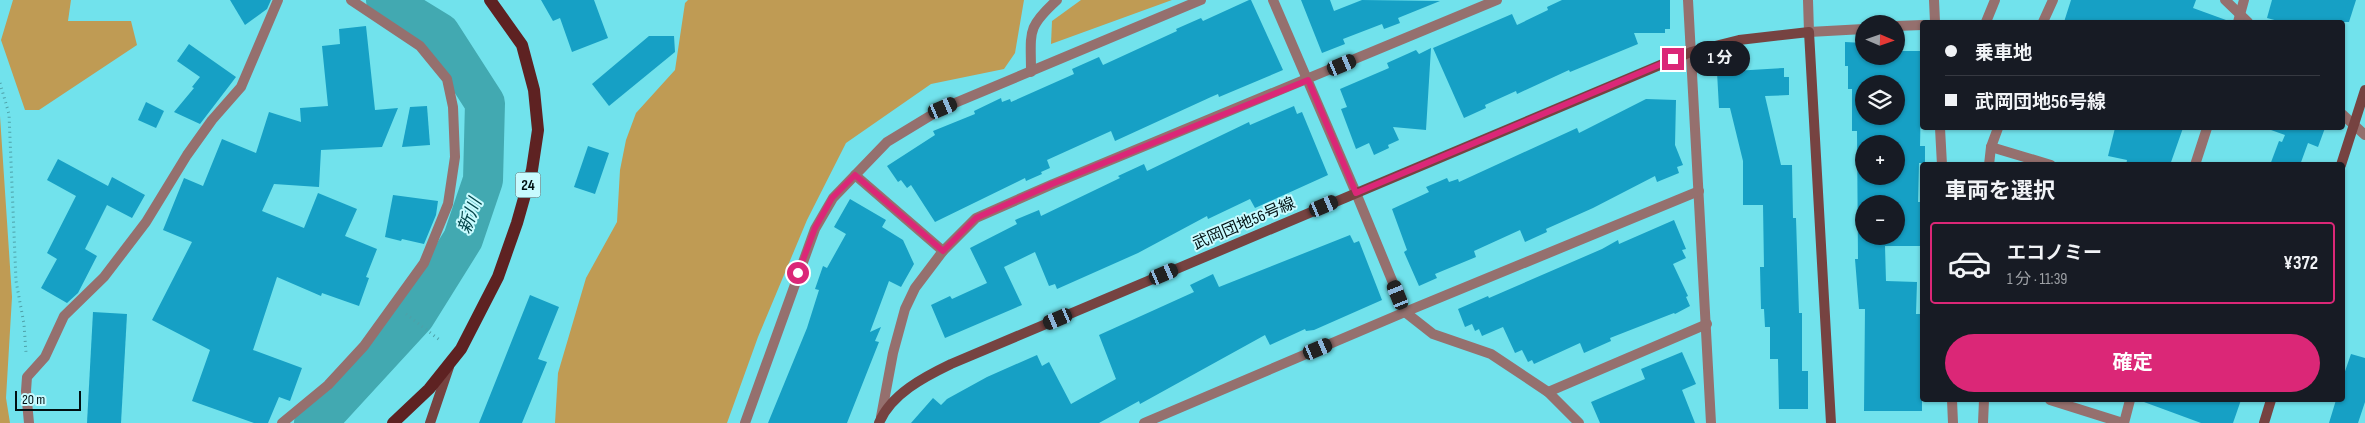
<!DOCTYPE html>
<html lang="ja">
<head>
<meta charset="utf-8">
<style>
	:root { --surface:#171b24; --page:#242831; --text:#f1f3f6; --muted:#9ea1a6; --line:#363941; --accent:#db2777 }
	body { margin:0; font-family:"Sofia Sans Condensed","Noto Sans JP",sans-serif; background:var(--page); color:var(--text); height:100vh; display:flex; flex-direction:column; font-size:19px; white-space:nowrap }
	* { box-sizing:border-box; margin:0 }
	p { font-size:16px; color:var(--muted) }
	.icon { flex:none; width:28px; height:28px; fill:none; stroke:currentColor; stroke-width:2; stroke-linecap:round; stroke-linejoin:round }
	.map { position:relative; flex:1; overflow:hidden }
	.sheet { position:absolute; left:1920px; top:162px; width:425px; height:240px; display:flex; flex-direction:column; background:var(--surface); border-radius:5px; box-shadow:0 1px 4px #0004 }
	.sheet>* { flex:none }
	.hud { position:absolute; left:1920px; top:20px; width:425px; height:110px; border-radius:5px; box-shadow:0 1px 4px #0004; display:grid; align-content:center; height:110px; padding:0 25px; background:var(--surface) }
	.needle { width:32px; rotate:92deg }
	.fabs { position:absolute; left:1855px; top:15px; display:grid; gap:10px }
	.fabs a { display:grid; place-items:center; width:50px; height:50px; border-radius:50%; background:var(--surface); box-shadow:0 1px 4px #0004; font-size:25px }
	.scale { position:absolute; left:15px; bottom:12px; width:66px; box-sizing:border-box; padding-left:5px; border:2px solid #001012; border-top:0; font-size:14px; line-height:18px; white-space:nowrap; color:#001012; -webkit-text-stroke:4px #c7fafe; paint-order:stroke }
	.end { position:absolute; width:22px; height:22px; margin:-11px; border:6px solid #db2777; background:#fff; box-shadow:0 0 0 2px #fff }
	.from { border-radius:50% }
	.bubble { position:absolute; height:35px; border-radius:18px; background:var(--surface); box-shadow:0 1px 4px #0004; font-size:16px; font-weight:700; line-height:35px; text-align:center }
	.car { position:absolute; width:15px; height:30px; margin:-15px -8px; border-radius:6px; box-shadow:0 0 4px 1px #0007; background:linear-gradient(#222 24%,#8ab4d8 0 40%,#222 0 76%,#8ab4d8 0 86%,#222 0) }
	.hud b { display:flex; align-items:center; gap:18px; height:48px; font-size:19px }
	.hud b+b { border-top:1px solid var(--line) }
	.hud i { width:12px; height:12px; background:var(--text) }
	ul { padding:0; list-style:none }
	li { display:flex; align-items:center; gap:15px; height:82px; margin:0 10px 8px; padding:0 15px; border:2px solid transparent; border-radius:5px }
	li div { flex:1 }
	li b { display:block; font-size:19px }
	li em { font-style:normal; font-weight:700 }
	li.on { border-color:var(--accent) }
	li>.icon { width:45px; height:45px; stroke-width:1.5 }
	h2 { padding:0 25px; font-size:22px; line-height:60px }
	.cta { display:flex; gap:10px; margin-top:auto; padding:10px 25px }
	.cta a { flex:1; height:58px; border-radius:30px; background:var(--accent); color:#fff; font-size:20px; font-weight:700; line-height:58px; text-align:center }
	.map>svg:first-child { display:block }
	.green { fill:#bf9b54 }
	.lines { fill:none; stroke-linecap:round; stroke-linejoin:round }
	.river { stroke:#42a9b1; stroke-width:40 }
	.building { fill:#16a0c5; fill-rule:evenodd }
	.path { stroke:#4ea1a9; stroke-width:3; stroke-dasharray:1 4; stroke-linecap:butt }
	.street { stroke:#95706e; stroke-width:10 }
	.secondary { stroke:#764341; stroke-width:10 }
	.primary { stroke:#5e2222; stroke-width:12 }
	.route { stroke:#db2777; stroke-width:6 }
	.labels { text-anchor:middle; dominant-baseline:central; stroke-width:4; stroke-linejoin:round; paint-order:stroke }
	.shield { fill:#c7fafe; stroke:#3c5659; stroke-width:1 }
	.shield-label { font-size:15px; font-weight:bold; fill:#001012 }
	.street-label { font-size:16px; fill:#001012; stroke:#c7fafe }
	.water-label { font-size:18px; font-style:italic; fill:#04454a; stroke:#c7fafe }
</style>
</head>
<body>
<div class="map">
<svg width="2365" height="423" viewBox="0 0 2365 423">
	<rect width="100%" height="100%" fill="#71e2ec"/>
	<g class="green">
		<polygon points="13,0 71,0 68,21 131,21 137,45 39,110 25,110 1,40"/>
		<polygon points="688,0 1024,0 1015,53 1004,69 931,84 846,143 807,220 758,337 727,423 555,423 558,373 586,278 617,222 620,170 626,140 636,113 675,70 685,3"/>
		<polygon points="1081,0 1172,0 1051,44 1052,21"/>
		<polygon points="0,116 12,297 6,398 10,423 0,423"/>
	</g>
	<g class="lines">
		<polyline class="river" points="314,423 323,416 415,316 463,239 483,180 485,103 440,33 386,0"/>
	</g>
	<g class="building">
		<polygon points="230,0 271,0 267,9 245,25"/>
		<polygon points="541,0 594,0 608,38 572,52 560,18 553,21"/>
		<polygon points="1249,0 1251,0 1283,70 1219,97 1218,94 1211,97 1115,141 1111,131 1047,160 1050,168 1041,172 1042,174 1026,181 1025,178 935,222 911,185 907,188 901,180 898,182 887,166 935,135 933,131 975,114 974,111 1001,98 1002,102 1010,99 1011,102 1074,74 1072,69 1099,57 1103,65 1177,31 1176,29 1201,18 1203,21"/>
		<polygon points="1301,0 1330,0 1334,11 1362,0 1440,1 1398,18 1400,23 1384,29 1382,24 1343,39 1345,44 1322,53"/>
		<polygon points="1562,0 1670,0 1670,29 1665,29 1665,33 1634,33 1638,44 1570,72 1569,70 1517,94 1516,91 1485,105 1486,108 1464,118 1433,48 1512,14 1517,25 1548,10 1547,7"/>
		<polygon points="2071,0 2196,0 2193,8 2226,20 2226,22 2064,22"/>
		<polygon points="2272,0 2356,0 2349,22 2282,22 2267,18"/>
		<polygon points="366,26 375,110 398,108 382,147 321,150 319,187 274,184 262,211 304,228 318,193 357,209 345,236 377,249 366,277 369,278 359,306 322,293 321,296 277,277 253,350 302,368 290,401 279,397 268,423 254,423 192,401 210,350 152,320 192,242 163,230 184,178 203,186 222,139 256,153 269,112 301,122 300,108 328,106 322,46 340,44 339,29"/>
		<polygon points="649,36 674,36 675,52 609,106 592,84"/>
		<path d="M1845,42L1864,43V56H1896V51H1922L1920,146H1925V163H1919L1918,202H1922V246H1885L1886,281L1917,282L1916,314H1922V411H1864L1865,309H1859L1855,259H1858L1857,131H1852V89H1848V66H1845ZM1864,84H1896V116H1864ZM1864,144H1896V176H1864ZM1864,204H1896V236H1864Z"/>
		<polygon points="189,44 236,77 200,124 174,112 194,88 192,87 200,77 177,61"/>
		<polygon points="1431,48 1426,130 1393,127 1399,140 1388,145 1389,148 1374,155 1369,143 1356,149 1341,109 1347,107 1340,89 1389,68 1387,63 1416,50 1419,54"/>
		<polygon points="1784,68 1784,77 1789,77 1789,95 1765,96 1781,165 1792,165 1793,218 1796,218 1799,313 1802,313 1802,371 1808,371 1808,409 1779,409 1778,359 1770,359 1770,327 1765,327 1764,309 1761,309 1760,267 1764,267 1763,205 1743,205 1743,161 1730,108 1719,108 1717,72"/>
		<polygon points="1646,99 1676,100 1675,145 1683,165 1677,167 1679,173 1657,182 1655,176 1593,208 1546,229 1547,232 1525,242 1520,230 1474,251 1476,257 1435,274 1437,278 1419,286 1404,252 1407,250 1392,209 1429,192 1426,187 1447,178 1449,182 1458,179 1459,182 1577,128 1579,133"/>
		<polygon points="146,102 164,111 156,128 138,120"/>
		<polygon points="427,106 430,145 402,147 410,107"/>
		<polygon points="1294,106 1297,114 1302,112 1328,175 1255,208 1250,199 1208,219 1207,216 1138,253 1057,289 1055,284 1049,286 1035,252 1004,267 1022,305 945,338 931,305 950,296 952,299 987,283 970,248 1017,224 1015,220 1039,210 1041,216 1120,178 1118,176 1144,164 1147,171 1249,122 1250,125"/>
		<polygon points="2115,128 2183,128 2170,165 2126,165 2127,160 2108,156"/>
		<polygon points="2271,128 2325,128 2318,147 2308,143 2300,165 2270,165 2279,141 2282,142 2285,135 2271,130"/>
		<polygon points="588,146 609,153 595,194 574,187"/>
		<polygon points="58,159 108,186 112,177 145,195 132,218 107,205 85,249 97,256 78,293 67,303 41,288 57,259 47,253 76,196 47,180"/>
		<polygon points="393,195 438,201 436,215 424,244 402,239 401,241 385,237"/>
		<polygon points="850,199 886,220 882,227 903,240 914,264 901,287 889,281 870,332 881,327 875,341 879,342 847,423 768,423 807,328 819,290 815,289 823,266 827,268 846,234 834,227"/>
		<polygon points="1674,220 1686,249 1682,250 1686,258 1673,264 1688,296 1686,297 1690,306 1675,314 1674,313 1610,338 1611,341 1584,353 1580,343 1534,364 1532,360 1528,362 1522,350 1515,353 1503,327 1482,336 1479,329 1475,331 1472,324 1465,327 1458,309 1488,296 1489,298 1602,249 1618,240 1619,244"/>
		<polygon points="1350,235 1354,243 1359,241 1382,300 1314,330 1306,331 1305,329 1270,345 1265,335 1140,404 1139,401 1099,423 911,423 933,398 941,405 947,399 987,377 1037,355 1042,366 1049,362 1071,404 1116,379 1099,335 1194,292 1190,285 1213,274 1219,287 1224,285"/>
		<polygon points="530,295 559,307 538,359 547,362 522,423 479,423"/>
		<polygon points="93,312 127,314 121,423 87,423"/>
		<polygon points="1682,352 1696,384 1682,390 1695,423 1600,423 1591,402 1645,379 1641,369"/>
		<polygon points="2351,354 2365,358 2365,402 2358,423 2329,423 2336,400 2342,400 2342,380"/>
		<polygon points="2144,400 2241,400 2233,423 2201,423 2144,402"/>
	</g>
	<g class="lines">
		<g class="path">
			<polyline points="0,83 9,114 16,281 24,324 26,353"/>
			<polyline points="406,314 441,341"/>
		</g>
		<g class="street">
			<polyline points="1273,0 1356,193 1405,312 1433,334 1491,354 1548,392 1579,423"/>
			<polyline points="1688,0 1711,423"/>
			<polyline points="1808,0 1809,32 1864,29"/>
			<polyline points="1934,0 1935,22"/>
			<polyline points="2225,0 2248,22"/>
			<polyline points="1986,22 1995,0"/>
			<polyline points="2043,22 2053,0"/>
			<polyline points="2238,22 2244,0"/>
			<polyline points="1896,26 1922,25"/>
			<path d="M1031,72C1031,32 1026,28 1057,0"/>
			<polyline points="2342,114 2365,135"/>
			<polyline points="1940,128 1942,165"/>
			<polyline points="1991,147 2051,165"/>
			<polyline points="1989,165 1991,147 1998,128"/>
			<polyline points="2195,165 2207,128"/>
			<polyline points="855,175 943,251"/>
			<polyline points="1548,392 1707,324"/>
			<polyline points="1952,400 1953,423"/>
			<polyline points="2050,400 2123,423"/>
			<polyline points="881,417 893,353 905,309 915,288 943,251 976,218 1053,184 1497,0"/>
			<polyline points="29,423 26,391 27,377 45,357 64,316 104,277 146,222 187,155 212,120 241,87 278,0"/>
			<polyline points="282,423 328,385 364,346 424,263 448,204 455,157 453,107 447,79 420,46 351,0"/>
			<polyline points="745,423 815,229 833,198 887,142 943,108 1201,0"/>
			<polyline points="1144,423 1405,312 1699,191"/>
			<polyline points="1983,423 1984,400"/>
			<polyline points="2124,423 2130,400"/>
		</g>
		<g class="secondary">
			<polyline points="2341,165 2365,90"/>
			<polyline points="430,423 449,367"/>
			<path d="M879,423C891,394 924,377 951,364L1691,52L1739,40L1809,32L1831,423"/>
			<polyline points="2264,423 2271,400"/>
		</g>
		<polyline class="primary" points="393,423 429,389 461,349 498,277 517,223 532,170 538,130 534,90 522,45 490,0"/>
	</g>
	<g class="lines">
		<polyline class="route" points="798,273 815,228 832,198 855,175 943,251 976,218 1052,184 1308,80 1356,193 1673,59"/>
	</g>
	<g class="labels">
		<rect class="shield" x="515.5" y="172.5" width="25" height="25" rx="4"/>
		<g class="shield-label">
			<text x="528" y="185">24</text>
		</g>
		<g class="street-label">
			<text transform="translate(1244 224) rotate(-23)">武岡団地56号線</text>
		</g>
		<g class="water-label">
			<text transform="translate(470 216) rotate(-70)">新川</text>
		</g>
	</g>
</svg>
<div class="fabs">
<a><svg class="needle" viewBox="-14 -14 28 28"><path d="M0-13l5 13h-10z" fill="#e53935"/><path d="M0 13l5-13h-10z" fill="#9ea1a6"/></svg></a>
<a><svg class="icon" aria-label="layers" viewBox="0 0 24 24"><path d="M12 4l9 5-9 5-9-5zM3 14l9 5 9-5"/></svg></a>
<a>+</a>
<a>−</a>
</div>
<div class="scale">20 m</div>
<i class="end from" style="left:798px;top:273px"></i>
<i class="end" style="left:1673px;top:59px"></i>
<div class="bubble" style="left:1690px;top:41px;width:60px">1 分</div>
<i class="car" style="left:1342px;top:65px;rotate:67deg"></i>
<i class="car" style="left:943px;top:108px;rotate:67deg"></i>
<i class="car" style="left:1324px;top:206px;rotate:67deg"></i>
<i class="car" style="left:1164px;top:274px;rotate:67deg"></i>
<i class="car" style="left:1398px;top:295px;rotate:338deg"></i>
<i class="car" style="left:1058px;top:319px;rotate:247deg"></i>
<i class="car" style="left:1318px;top:349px;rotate:67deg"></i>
<div class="hud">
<b><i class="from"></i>乗車地</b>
<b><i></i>武岡団地56号線</b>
</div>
<section class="sheet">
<h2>車両を選択</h2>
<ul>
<li class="on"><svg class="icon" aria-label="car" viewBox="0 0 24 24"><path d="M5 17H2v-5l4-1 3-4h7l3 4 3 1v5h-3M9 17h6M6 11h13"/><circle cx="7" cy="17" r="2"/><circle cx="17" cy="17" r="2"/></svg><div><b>エコノミー</b><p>1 分 · 11:39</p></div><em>¥372</em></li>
</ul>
<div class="cta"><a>確定</a></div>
</section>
</div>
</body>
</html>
